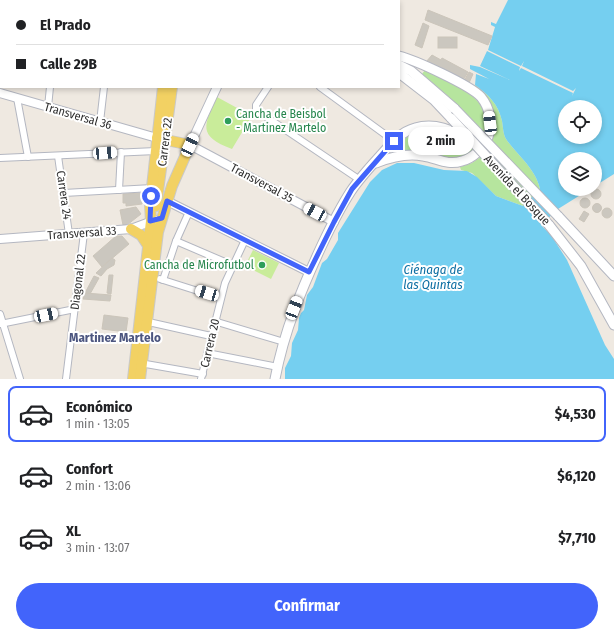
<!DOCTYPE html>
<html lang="es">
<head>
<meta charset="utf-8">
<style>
	:root { --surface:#fff; --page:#f2f2f2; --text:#202124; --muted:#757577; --line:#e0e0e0; --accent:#4264fb }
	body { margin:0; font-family:"Fira Sans Condensed",sans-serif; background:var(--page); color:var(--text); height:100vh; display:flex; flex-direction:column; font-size:15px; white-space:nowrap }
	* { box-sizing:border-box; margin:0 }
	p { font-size:13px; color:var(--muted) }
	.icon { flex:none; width:22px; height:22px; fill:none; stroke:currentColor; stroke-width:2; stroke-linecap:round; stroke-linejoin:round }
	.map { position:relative; height:379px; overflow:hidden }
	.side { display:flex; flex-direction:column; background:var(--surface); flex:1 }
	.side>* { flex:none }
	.hud { position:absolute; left:0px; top:0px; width:400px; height:88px; box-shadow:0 2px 6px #0003; display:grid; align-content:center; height:88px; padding:0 16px; background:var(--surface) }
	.buttons { position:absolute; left:558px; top:100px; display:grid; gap:8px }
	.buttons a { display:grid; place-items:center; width:44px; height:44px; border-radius:50%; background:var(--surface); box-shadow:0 2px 6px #0003; font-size:20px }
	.end { position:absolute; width:18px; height:18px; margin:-9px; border:5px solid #4264fb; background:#fff; box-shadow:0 0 0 2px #fff }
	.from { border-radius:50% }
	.bubble { position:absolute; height:28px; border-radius:14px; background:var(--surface); box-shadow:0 2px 6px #0003; font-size:13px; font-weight:700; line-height:28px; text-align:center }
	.car { position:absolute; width:12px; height:24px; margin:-12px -6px; border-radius:5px; box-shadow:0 0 3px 1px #0007; background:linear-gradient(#fff 24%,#345 0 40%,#fff 0 76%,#345 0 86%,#fff 0) }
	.hud b { display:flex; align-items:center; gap:14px; height:38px; font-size:15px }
	.hud b+b { border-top:1px solid var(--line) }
	.hud i { width:10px; height:10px; background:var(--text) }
	ul { padding:7px 0 0; list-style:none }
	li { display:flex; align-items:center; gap:12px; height:56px; margin:0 8px 6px; padding:0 8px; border:2px solid transparent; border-radius:8px }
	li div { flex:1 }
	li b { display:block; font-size:15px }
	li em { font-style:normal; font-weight:700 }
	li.current { border-color:var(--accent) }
	li>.icon { width:36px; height:36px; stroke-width:1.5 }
	.action { display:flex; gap:8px; margin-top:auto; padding:8px 16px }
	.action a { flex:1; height:46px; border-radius:24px; background:var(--accent); color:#fff; font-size:16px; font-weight:700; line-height:46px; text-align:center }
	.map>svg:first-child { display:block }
	.green { fill:#b6e59e }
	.pitch { fill:#c9ec9a }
	.water { fill:#75cff0; fill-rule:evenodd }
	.building { fill:#cbc7bf; stroke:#cbc5ba }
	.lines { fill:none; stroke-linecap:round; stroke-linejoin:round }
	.minor-casing { stroke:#b4b7c1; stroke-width:8 }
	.tertiary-casing { stroke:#b4b7c1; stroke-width:10 }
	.secondary-casing { stroke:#b4b7c1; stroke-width:11 }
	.primary-casing { stroke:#c9c9c9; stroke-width:12 }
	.minor { stroke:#fff; stroke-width:6 }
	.tertiary { stroke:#fff; stroke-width:8 }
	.secondary { stroke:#fff; stroke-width:9 }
	.primary { stroke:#f2d163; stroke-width:10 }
	.secondary-bridge-casing { stroke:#b4b7c1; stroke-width:11; stroke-linecap:butt }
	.secondary-bridge { stroke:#fff; stroke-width:9 }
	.route { stroke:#4264fb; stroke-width:5 }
	.leisure-dot { fill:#2e9e5b; stroke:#fff; stroke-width:1.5 }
	.labels { text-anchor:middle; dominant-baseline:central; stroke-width:4; stroke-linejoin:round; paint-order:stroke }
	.leisure-label { font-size:12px; fill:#27864d; stroke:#fff; text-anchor:start }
	.street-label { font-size:12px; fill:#2e2e2e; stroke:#fff }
	.water-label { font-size:13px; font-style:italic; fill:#0d6fa3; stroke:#fff }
	.neighbourhood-label { font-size:13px; font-weight:bold; fill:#4d5680; stroke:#fff }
</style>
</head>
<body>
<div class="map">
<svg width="614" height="379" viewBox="0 0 614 379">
	<rect width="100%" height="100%" fill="#efe9e1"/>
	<g class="green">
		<path d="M425,70C450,82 497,98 485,135C481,148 471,154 458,158C449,160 441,155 432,152C419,149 405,150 392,151C396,147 400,141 406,138C426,125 448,132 465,145L480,129L448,96L422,74Z"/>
		<path d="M475,85C489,95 498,104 502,121C503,126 503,134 506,139C517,155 536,169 540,189L523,206L496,196L472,173L461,170L460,167L472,163L485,154L494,132L495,123L474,88Z"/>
	</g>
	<g class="pitch">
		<path d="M217,97L250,115V119L232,149C197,136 204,125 217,97Z"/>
		<polygon points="253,250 279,263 271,279 245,266"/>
	</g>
	<path class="water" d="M508,0H614V174L595,186V159H565V189H590L558,209L541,225L551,235L567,260L605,345L614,359V379H285V368L291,356L292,343L298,330L299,318L301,313L304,310L307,295L313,287L322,263L327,259L338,240V233L370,182L382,170L397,163H414L444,170L467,171L477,177L496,196L523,206L540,189C536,169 517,155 506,139C503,134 503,126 502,121C498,104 489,95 475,85L476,74L489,79L470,69V65L480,67L510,80L480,66L487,51L520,67L519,71L521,68L573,93L572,96L576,88L573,91L522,66L524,61L521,66L488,50L495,27L491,25V22L496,24ZM565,107H595V137H565Z"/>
	<g class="building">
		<polygon points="428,10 492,36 488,45 425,20"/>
		<polygon points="423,23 429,26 422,48 415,45"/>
		<rect x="438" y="37" width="19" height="11"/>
		<polygon points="432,55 441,60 442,58 468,72 462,82 426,62"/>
		<polygon points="469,72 473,74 469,83 464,81"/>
		<circle cx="596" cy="194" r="5"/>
		<polygon points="142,193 142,204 126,206 126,203 123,203 123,194"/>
		<circle cx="585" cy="203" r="5"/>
		<circle cx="597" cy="208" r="4.5"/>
		<polygon points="136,207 141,214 127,225 123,225 120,210"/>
		<circle cx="607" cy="213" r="5"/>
		<polygon points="584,211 589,214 584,222 579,219"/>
		<polygon points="116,236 122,236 129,244 102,267 93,256"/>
		<polygon points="112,258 115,260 114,265 107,269 101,276 96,273"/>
		<polygon points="109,275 113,275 111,294 107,293"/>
		<polygon points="94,276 99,278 90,294 85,293"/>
		<polygon points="85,293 111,295 110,301 83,299"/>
		<polygon points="104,315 128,318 126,332 102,329"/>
	</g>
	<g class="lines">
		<g class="minor-casing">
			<g id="minor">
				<polyline points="59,1 59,0"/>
				<polyline points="115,1 115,0"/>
				<polyline points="0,26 1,26"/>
				<polyline points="268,87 256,105 256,110 360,180"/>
				<polyline points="320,87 394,141"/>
				<polyline points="17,98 28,157"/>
				<polyline points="48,107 50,87"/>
				<polyline points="100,122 104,87"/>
				<polyline points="58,156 69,234"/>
				<polyline points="0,158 156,151"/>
				<polyline points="119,190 121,152"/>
				<polyline points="64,193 152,188"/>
				<polyline points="176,241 189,212"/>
				<polyline points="160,279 220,298"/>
				<polyline points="163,280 176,241 232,265"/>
				<polyline points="0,314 20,379"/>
				<polyline points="144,321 211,336"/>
				<polyline points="214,321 284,342"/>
				<polyline points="0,324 75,309"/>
				<polyline points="207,353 278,367"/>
				<polyline points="140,363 203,374"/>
				<polyline points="66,379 84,233"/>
				<polyline points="201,379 225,283 245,240"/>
			</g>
		</g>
		<g class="tertiary-casing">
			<g id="tertiary">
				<polyline points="217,87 190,145 334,222"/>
				<polyline points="0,93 157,138"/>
				<polyline points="167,201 309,272"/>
				<polyline points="0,239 131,229 155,220"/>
			</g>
		</g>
		<g class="secondary-casing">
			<g id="secondary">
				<polyline points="399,65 411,71 455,109"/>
				<polyline points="399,73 434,100 451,118"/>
				<path d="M376,163C391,157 407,153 423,156C437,158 447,166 462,161C473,158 483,149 488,137C493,124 490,108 481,97C470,85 415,60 399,56"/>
				<polyline points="558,216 614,276"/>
				<polyline points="549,225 581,266 614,325"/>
				<path d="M275,379C284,331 302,288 322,245C331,226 340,208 351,191C359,179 370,167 380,156C390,145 400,132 415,128C435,122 452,130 469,140"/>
			</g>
		</g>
		<g class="primary-casing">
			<g id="primary">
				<polyline points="211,0 212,1"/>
				<polyline points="173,1 174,0"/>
				<polyline points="185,1 185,0"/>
				<polyline points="261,1 261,0"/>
				<polyline points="156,206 172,87"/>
				<polyline points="131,229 141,235 147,244"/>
				<polyline points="133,379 151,221 150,205 163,87"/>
				<polyline points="140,379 158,232 172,186 190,145 157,138"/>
			</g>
		</g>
		<use href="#minor" class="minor"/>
		<use href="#tertiary" class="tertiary"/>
		<use href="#secondary" class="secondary"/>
		<use href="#primary" class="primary"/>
		<g class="secondary-bridge-casing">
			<g id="secondary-bridge">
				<polyline points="455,109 558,216"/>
				<polyline points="451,118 549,225"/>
			</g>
		</g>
		<use href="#secondary-bridge" class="secondary-bridge"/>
	</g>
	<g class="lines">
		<polyline class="route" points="151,196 150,221 162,218 167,201 309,272 334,222 352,189 394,141"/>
	</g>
	<g class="leisure-dot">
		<circle cx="228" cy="121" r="4"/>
		<circle cx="262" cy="265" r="4"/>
	</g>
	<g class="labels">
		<g class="leisure-label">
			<text x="236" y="114">Cancha de Beisbol<tspan x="236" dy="14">- Martinez Martelo</tspan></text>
			<text x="254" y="265" text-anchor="end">Cancha de Microfutbol</text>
		</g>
		<g class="street-label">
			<text transform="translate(78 116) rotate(16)">Transversal 36</text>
			<text transform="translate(165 142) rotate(-83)">Carrera 22</text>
			<text transform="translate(262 183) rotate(28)">Transversal 35</text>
			<text transform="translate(517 190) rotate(47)">Avenida el Bosque</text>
			<text transform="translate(64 195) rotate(82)">Carrera 24</text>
			<text transform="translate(82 233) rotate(-4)">Transversal 33</text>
			<text transform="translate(78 282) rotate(-83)">Diagonal 22</text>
			<text transform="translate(210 343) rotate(-77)">Carrera 20</text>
		</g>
		<g class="water-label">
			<text x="433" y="269">Ciénaga de<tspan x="433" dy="15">las Quintas</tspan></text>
		</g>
		<g class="neighbourhood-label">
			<text x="115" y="337">Martinez Martelo</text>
		</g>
	</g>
</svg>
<div class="buttons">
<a><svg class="icon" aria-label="locate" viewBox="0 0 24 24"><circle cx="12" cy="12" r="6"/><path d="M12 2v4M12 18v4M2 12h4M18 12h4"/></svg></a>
<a><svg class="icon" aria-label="layers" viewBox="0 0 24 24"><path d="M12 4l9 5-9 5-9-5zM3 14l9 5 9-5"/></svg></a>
</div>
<i class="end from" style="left:151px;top:196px"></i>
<i class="end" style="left:394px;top:141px"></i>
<div class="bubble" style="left:408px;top:127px;width:66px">2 min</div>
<i class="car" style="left:490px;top:123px;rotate:353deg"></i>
<i class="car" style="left:190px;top:145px;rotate:25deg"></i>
<i class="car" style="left:105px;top:153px;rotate:86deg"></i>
<i class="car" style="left:315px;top:212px;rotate:298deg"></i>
<i class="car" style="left:207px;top:293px;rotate:287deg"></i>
<i class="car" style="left:294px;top:308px;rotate:21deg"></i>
<i class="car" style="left:46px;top:315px;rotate:78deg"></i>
<div class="hud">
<b><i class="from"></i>El Prado</b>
<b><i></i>Calle 29B</b>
</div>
</div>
<section class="side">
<ul>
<li class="current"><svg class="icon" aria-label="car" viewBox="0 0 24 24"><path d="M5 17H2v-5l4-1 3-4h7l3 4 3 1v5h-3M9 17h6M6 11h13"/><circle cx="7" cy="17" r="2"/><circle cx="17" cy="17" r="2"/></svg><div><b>Económico</b><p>1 min · 13:05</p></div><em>$4,530</em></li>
<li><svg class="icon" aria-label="car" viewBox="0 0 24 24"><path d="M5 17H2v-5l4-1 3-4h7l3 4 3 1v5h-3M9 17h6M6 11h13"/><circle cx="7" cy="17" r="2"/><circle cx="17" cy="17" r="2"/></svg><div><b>Confort</b><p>2 min · 13:06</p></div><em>$6,120</em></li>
<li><svg class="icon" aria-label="car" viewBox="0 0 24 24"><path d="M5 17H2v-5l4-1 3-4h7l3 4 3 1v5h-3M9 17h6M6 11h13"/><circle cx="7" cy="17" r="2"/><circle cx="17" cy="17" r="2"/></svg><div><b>XL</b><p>3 min · 13:07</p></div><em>$7,710</em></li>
</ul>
<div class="action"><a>Confirmar</a></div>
</section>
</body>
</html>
